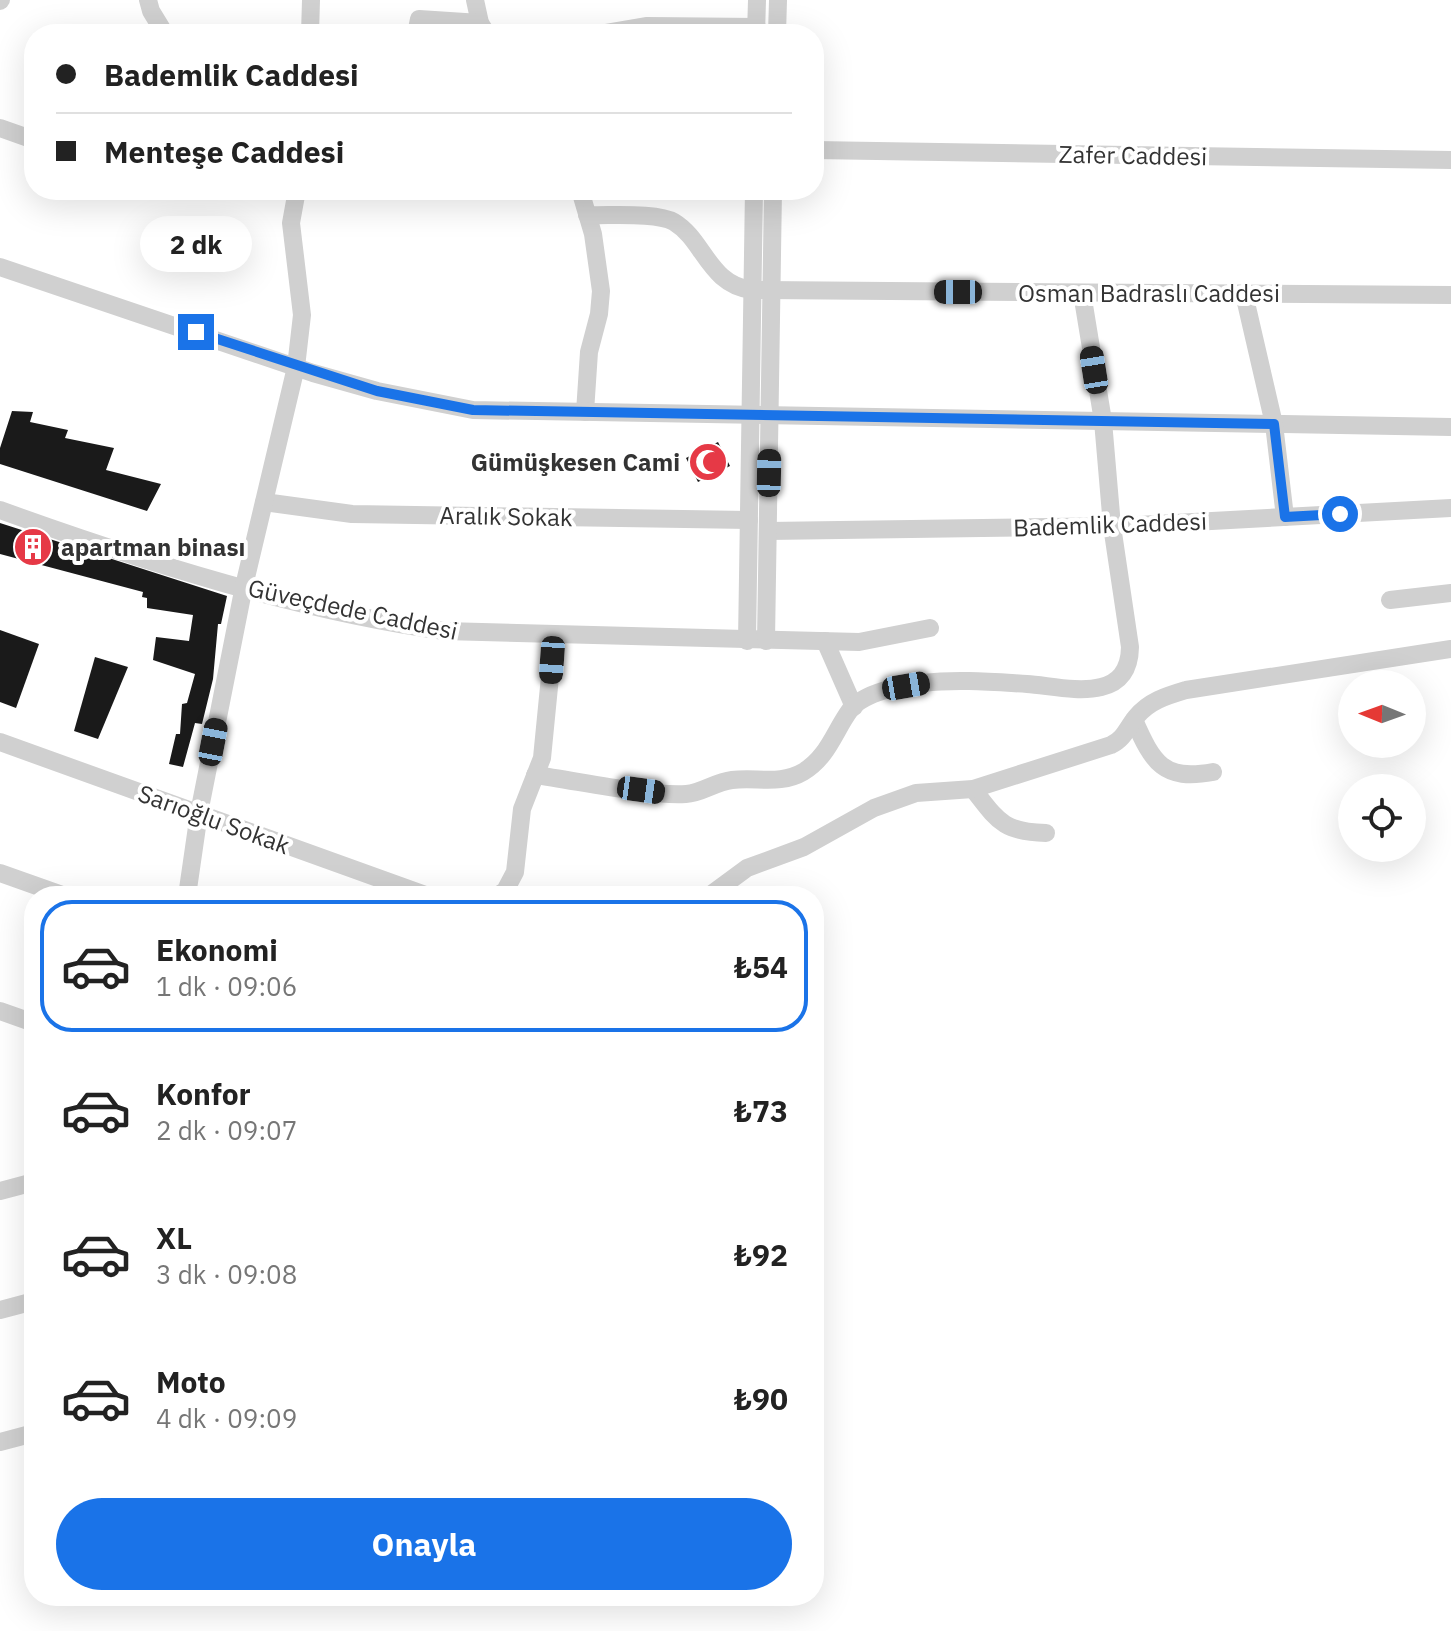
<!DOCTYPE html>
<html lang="tr">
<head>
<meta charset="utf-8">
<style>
	:root { --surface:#fff; --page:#f6f6f6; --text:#222; --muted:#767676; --line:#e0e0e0; --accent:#1a73e8 }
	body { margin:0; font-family:"IBM Plex Sans",sans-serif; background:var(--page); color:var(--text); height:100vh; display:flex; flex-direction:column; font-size:30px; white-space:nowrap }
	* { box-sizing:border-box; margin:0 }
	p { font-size:26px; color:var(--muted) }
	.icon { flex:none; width:44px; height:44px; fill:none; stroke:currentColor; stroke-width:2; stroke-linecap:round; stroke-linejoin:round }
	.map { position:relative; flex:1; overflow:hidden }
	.sheet { position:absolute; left:24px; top:886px; width:800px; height:720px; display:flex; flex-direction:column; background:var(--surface); border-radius:32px; box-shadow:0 8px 32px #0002 }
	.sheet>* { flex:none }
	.top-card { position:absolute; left:24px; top:24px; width:800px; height:176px; border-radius:32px; box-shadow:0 8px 32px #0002; display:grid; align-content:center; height:176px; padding:0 32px; background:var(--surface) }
	.needle { width:52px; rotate:271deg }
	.fabs { position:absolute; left:1338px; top:670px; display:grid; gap:16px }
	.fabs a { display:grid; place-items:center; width:88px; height:88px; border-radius:50%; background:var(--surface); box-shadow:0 8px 32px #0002; font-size:40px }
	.end { position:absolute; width:36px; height:36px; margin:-18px; border:10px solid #1a73e8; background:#fff; box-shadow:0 0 0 4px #fff }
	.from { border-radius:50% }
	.bubble { position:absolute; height:56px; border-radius:28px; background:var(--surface); box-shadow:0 8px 32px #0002; font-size:26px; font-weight:700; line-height:56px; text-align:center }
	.car { position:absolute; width:24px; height:48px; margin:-24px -12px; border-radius:10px; box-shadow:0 0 6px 2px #0007; background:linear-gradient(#222 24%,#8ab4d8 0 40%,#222 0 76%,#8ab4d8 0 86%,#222 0) }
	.top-card b { display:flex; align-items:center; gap:28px; height:76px; font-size:30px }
	.top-card b+b { border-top:2px solid var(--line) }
	.top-card i { width:20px; height:20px; background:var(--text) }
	ul { padding:14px 0 0; list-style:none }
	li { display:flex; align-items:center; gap:24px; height:132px; margin:0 16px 12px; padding:0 16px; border:4px solid transparent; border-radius:32px }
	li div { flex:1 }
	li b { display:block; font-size:30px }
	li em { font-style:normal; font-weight:700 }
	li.selected { border-color:var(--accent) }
	li>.icon { width:72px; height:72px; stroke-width:1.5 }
	.primary-button { display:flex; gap:16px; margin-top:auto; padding:16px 32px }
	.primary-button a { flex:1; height:92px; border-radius:48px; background:var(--accent); color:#fff; font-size:32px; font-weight:700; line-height:92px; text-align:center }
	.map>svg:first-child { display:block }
	.building { fill:#1a1a1a }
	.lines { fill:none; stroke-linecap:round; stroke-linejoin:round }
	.minor { stroke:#d0d0d0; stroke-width:18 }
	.route { stroke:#1a73e8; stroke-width:10 }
	.labels { text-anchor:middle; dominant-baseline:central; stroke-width:8; stroke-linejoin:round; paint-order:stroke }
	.street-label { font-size:24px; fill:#333; stroke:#fff }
	.poi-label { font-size:24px; font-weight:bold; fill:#333; stroke:#fff; text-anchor:end }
</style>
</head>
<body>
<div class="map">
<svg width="1451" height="1631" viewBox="0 0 1451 1631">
	<rect width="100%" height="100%" fill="#fff"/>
	<g class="building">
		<polygon points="12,411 33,412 30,422 68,430 65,438 114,448 106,470 161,484 147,511 0,464 0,448"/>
		<polygon points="718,442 730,466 698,482 686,458"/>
		<polygon points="0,523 227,596 221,624 218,624 213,679 202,724 195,723 183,767 169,764 176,734 180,734 182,704 187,703 195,674 153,660 156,637 189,641 193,615 147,608 147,598 142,597 143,592 0,554"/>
		<polygon points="0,630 39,644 16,708 0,702"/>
		<polygon points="95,657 128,667 98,739 74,731"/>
	</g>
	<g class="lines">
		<g class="minor">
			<polyline points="148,0 151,11 165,34"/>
			<polyline points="475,0 480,23 487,34"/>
			<polyline points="0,1 1,0"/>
			<polyline points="310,34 311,0"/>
			<polyline points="416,34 419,19 480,23"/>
			<polyline points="599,34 646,26 757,27"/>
			<polyline points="756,34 757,0"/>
			<polyline points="777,34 778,0"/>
			<polyline points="0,128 34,140"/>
			<polyline points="814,150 1451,160"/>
			<polyline points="580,190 593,234 601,291 599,314 589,352 585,412"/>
			<path d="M587,215C609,216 657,212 674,222C704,240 709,285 752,290L1451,295"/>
			<polyline points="0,267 313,373 377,391 473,410 1451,427"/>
			<polyline points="1244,294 1274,424 1285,517"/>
			<polyline points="264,502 352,514 749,520"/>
			<path d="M0,510C138,560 298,611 444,631L859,642L930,628"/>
			<polyline points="768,531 1119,526 1451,508"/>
			<polyline points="1390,600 1451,593"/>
			<polyline points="747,641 754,190"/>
			<polyline points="766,641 773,190"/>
			<polyline points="825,641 854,707"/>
			<path d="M1134,720C1153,763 1163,781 1213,772"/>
			<polyline points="0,742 428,896"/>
			<path d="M535,775C579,781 644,796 686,794C702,793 715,782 732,780C757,777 781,785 803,772C828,757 834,732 850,710C864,692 902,685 923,683C957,679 993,682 1027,684C1061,686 1129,707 1130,647L1112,526L1103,421L1082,293"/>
			<path d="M973,789C998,821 1003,832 1046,833"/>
			<polyline points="0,873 65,896"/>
			<polyline points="187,896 199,813 244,586 296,367 302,315 291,223 297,190"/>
			<polyline points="497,896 505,891 515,872 522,809 542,758 554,636"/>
			<path d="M709,896L747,868L804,847L874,808L916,793L973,789L1111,745C1124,739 1127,728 1136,717C1149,701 1166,696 1186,690L1451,649"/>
			<polyline points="0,1011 34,1023"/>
			<polyline points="0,1191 34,1182"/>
			<polyline points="0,1310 34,1301"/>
			<polyline points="0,1442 34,1433"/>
		</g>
	</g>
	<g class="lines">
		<polyline class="route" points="196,332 377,391 473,410 1274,424 1285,517 1340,514"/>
	</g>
	<defs>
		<g id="mosque-disc" transform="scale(2)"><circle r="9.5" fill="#e63946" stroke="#fff"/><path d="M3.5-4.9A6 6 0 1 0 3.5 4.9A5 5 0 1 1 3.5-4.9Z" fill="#fff"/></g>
		<g id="building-disc" transform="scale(2)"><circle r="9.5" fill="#e63946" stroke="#fff"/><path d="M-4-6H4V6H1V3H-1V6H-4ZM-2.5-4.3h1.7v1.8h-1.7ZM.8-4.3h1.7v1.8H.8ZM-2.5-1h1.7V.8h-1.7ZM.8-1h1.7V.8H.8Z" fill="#fff"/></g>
	</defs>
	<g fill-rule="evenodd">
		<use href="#mosque-disc" x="708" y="462"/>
		<use href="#building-disc" x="33" y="547"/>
	</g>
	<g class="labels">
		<g class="street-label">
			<text transform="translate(1133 155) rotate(1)">Zafer Caddesi</text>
			<text x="1149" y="293">Osman Badraslı Caddesi</text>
			<text transform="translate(506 516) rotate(1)">Aralık Sokak</text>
			<text transform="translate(1110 524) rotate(-2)">Bademlik Caddesi</text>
			<text transform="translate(353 609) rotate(12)">Güveçdede Caddesi</text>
			<text transform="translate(214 819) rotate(20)">Sarıoğlu Sokak</text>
		</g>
		<g class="poi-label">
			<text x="680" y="462">Gümüşkesen Cami</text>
			<text x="61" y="547" text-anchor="start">apartman binası</text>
		</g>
	</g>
</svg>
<div class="fabs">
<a><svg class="needle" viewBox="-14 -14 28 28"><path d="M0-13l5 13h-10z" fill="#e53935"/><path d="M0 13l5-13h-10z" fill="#767676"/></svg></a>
<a><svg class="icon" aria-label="locate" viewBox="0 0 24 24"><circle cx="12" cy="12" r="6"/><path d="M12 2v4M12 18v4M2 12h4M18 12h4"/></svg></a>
</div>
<i class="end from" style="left:1340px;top:514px"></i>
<i class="end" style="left:196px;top:332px"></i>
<div class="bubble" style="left:140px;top:216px;width:112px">2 dk</div>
<i class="car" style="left:958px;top:292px;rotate:270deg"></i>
<i class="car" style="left:1094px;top:370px;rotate:351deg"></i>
<i class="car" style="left:769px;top:473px;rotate:1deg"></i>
<i class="car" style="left:552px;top:660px;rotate:184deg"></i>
<i class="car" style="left:906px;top:686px;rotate:80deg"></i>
<i class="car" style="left:213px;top:742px;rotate:11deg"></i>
<i class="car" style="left:641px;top:790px;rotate:98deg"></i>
<div class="top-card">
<b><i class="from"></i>Bademlik Caddesi</b>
<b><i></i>Menteşe Caddesi</b>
</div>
<section class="sheet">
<ul>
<li class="selected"><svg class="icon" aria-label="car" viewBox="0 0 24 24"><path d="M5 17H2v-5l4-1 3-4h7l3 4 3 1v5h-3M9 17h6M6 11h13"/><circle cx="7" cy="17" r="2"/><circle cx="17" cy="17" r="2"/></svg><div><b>Ekonomi</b><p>1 dk · 09:06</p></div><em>₺54</em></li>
<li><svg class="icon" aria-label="car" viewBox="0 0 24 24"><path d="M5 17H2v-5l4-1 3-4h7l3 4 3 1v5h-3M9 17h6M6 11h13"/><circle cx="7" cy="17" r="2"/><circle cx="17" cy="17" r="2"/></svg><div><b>Konfor</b><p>2 dk · 09:07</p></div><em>₺73</em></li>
<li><svg class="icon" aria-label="car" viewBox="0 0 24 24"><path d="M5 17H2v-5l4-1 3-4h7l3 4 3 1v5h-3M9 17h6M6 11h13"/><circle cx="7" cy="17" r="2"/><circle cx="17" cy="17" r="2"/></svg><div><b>XL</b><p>3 dk · 09:08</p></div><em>₺92</em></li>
<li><svg class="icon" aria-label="car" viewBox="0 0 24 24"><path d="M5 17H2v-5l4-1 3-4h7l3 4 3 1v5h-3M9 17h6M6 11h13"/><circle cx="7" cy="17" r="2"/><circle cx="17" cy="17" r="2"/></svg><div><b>Moto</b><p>4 dk · 09:09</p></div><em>₺90</em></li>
</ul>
<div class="primary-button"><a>Onayla</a></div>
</section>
</div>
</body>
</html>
